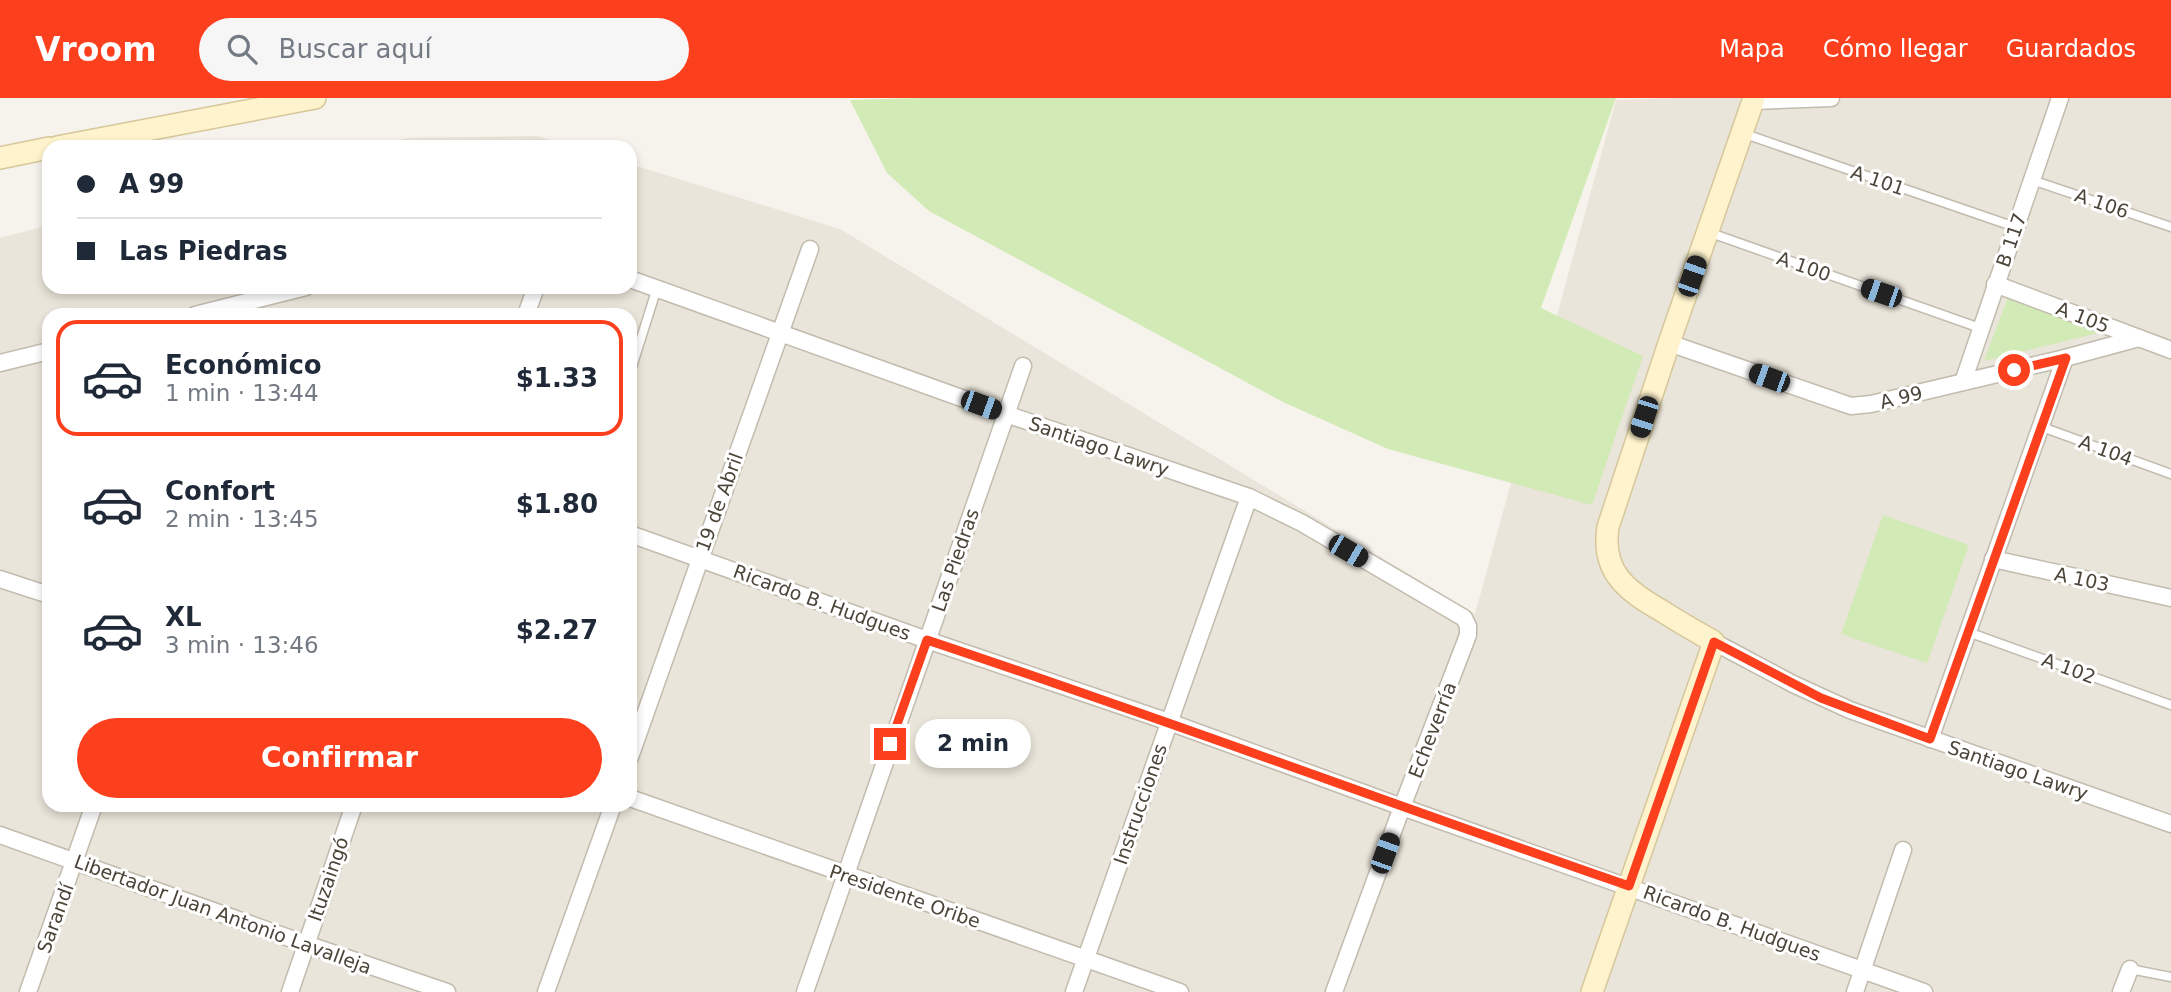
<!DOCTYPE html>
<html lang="es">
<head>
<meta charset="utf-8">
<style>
	:root { --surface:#fff; --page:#f6f6f7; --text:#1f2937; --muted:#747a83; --line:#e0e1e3; --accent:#fc3f1d }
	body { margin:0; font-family:"DejaVu Sans",sans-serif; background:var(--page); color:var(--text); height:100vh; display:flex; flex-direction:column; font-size:26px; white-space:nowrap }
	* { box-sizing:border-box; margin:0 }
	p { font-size:23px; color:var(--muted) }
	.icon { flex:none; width:38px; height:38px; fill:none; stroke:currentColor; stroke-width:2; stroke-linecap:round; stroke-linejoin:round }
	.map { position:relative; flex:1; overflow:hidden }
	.details { position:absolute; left:42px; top:210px; width:595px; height:504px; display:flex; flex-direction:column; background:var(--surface); border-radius:21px; box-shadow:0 4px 10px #0003 }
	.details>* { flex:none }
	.top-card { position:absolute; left:42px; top:42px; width:595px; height:154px; border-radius:21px; box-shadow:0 4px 10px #0003; display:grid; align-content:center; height:154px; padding:0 35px; background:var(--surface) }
	.end { position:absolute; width:32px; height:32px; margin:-16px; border:9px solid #fc3f1d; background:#fff; box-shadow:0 0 0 4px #fff }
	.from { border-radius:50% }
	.bubble { position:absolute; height:49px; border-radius:24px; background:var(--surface); box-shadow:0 4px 10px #0003; font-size:23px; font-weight:600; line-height:49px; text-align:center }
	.car { position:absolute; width:21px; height:42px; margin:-21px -10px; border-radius:9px; box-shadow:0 0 5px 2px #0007; background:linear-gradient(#222 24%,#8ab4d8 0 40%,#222 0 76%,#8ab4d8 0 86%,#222 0) }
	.top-card b { display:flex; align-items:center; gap:24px; height:66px; font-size:26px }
	.top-card b+b { border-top:2px solid var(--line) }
	.top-card i { width:18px; height:18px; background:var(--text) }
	ul { padding:12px 0 0; list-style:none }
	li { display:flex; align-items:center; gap:21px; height:116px; margin:0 14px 10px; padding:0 21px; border:4px solid transparent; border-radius:21px }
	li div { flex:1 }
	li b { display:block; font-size:26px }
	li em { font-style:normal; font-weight:600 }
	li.current { border-color:var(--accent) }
	li>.icon { width:63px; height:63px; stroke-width:1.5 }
	.cta { display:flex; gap:14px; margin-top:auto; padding:14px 35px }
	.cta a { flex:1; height:80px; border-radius:42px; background:var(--accent); color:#fff; font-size:28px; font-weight:600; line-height:80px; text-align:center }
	header { display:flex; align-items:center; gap:42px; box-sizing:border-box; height:98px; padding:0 35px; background:var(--accent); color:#fff }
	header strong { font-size:33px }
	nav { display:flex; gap:38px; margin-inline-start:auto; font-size:24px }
	.search { width:490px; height:63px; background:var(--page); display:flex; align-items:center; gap:18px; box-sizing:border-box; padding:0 24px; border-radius:38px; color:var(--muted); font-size:26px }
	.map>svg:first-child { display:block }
	.residential { fill:#eae5da; fill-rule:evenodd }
	.green { fill:#d2eab5 }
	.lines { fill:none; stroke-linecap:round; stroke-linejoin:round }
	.lane-casing { stroke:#c2bbae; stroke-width:11 }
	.street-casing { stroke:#c2bbae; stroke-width:19 }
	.secondary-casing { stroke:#d6c79b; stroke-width:24 }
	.lane { stroke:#fff; stroke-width:8 }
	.street { stroke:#fff; stroke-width:16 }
	.secondary { stroke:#fff3cd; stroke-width:21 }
	.route { stroke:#fc3f1d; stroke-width:9 }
	.labels { text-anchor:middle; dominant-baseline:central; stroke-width:6; stroke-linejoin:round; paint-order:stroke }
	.street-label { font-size:19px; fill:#4b4439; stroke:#fff }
</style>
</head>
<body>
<header>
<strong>Vroom</strong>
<div class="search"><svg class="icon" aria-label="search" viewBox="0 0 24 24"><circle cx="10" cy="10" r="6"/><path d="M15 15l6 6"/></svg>Buscar aquí</div>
<nav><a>Mapa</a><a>Cómo llegar</a><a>Guardados</a></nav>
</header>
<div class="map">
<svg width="2171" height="894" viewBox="0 0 2171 894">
	<rect width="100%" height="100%" fill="#f6f3ec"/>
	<g class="residential">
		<path d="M1673,0H2171V894H0V140L49,127V189H630V66L840,131L1475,516L1616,2ZM49,217H630V707H49Z"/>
		<polygon points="537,38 574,49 369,49 408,40"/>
	</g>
	<g class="green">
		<polygon points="919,0 1616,0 1541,210 1643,258 1592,407 1388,351 1283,304 929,113 887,75 850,2"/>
		<polygon points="2008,199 2106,233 1984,263"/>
		<polygon points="1883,417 1969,447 1927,565 1841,536"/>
	</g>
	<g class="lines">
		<g class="lane-casing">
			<g id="lane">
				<polyline points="1745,36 2015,129"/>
				<polyline points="2032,82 2171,129"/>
				<polyline points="1708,134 1980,230"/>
				<polyline points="630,275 657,190"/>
				<polyline points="2042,329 2171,376"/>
				<polyline points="1968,534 2171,607"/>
				<polyline points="2130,871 2171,879"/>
			</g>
		</g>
		<g class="street-casing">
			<g id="street">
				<polyline points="1753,3 1831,0"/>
				<polyline points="630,181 1006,316 1249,399 1302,425 1464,520 1468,528 1468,537 1402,709 1334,894"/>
				<polyline points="1995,186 2171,252"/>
				<polyline points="195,217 306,189"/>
				<polyline points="526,217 536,189"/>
				<polyline points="1669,245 1851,308 1871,306 2065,260 2139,240"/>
				<polyline points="0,265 49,253"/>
				<polyline points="1963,284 2060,0"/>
				<polyline points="630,436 927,542 1169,624 1402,709 1924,894"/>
				<polyline points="1993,461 2171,500"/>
				<polyline points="0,481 49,497"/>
				<polyline points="1714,544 1793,586 1850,612 2171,726"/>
				<polyline points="1930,641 2065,260"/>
				<polyline points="630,659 810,151"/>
				<polyline points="630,700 1180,894"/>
				<polyline points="0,737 306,846 447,894"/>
				<polyline points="28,894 94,707"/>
				<polyline points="290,894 354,707"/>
				<polyline points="546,894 613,707"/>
				<polyline points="805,894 1023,268"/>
				<polyline points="1074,894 1249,399"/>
				<polyline points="1855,894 1903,752"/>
				<polyline points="2121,894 2130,871"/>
			</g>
		</g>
		<g class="secondary-casing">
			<g id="secondary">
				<polyline points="57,49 315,0"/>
				<polyline points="0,60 49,50"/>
				<path d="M1592,894L1714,544C1697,534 1679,524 1662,513C1627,493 1601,474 1608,429L1669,245L1754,0"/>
			</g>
		</g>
		<use href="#lane" class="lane"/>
		<use href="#street" class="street"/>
		<use href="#secondary" class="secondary"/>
	</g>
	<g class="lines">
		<path class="route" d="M890,646L927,542C1162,620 1394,707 1629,788L1714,544L1821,600L1930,641L2066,260L2014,272"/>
	</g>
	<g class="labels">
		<g class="street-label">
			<text transform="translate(1878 82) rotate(19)">A 101</text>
			<text transform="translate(2102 105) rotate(19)">A 106</text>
			<text transform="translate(2011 142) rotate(-71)">B 117</text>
			<text transform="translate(1804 168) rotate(19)">A 100</text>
			<text transform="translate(2083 219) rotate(21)">A 105</text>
			<text transform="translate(1901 299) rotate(-14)">A 99</text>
			<text transform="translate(1099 348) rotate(19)">Santiago Lawry</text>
			<text transform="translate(2106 352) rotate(20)">A 104</text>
			<text transform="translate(719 404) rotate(-70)">19 de Abril</text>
			<text transform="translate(955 462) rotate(-71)">Las Piedras</text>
			<text transform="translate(2082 481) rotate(12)">A 103</text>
			<text transform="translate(822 504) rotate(20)">Ricardo B. Hudgues</text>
			<text transform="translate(2069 570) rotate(20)">A 102</text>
			<text transform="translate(1432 632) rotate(-69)">Echeverría</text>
			<text transform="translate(2018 672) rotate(19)">Santiago Lawry</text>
			<text transform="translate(1140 706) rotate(-71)">Instrucciones</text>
			<text transform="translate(328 781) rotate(-71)">Ituzaingó</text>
			<text transform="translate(905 798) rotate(19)">Presidente Oribe</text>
			<text transform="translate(223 816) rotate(20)">Libertador Juan Antonio Lavalleja</text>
			<text transform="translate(55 820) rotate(-70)">Sarandí</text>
			<text transform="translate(1732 825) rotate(20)">Ricardo B. Hudgues</text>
		</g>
	</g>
</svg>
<i class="end from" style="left:2014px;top:272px"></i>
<i class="end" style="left:890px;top:646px"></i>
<div class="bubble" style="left:915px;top:621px;width:116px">2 min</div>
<i class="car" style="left:1692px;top:178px;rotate:19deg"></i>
<i class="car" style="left:1881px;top:195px;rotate:289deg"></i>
<i class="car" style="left:1769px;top:280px;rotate:290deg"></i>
<i class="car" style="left:981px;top:307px;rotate:110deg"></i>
<i class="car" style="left:1644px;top:319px;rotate:198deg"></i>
<i class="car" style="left:1348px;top:453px;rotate:120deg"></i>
<i class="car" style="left:1385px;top:755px;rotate:20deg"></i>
<div class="top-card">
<b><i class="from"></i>A 99</b>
<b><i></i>Las Piedras</b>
</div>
<section class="details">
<ul>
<li class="current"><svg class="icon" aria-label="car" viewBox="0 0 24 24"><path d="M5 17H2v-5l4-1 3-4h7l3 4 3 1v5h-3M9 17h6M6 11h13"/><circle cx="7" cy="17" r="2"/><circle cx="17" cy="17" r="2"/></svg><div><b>Económico</b><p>1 min · 13:44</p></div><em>$1.33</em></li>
<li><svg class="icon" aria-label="car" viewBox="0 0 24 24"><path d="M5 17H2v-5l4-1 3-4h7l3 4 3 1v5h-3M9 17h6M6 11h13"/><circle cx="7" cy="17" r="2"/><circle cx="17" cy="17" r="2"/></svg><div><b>Confort</b><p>2 min · 13:45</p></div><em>$1.80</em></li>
<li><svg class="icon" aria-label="car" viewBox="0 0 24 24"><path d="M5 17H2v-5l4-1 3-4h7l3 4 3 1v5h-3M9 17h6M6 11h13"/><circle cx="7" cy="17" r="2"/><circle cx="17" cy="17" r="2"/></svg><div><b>XL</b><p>3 min · 13:46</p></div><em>$2.27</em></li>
</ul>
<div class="cta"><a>Confirmar</a></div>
</section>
</div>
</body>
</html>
